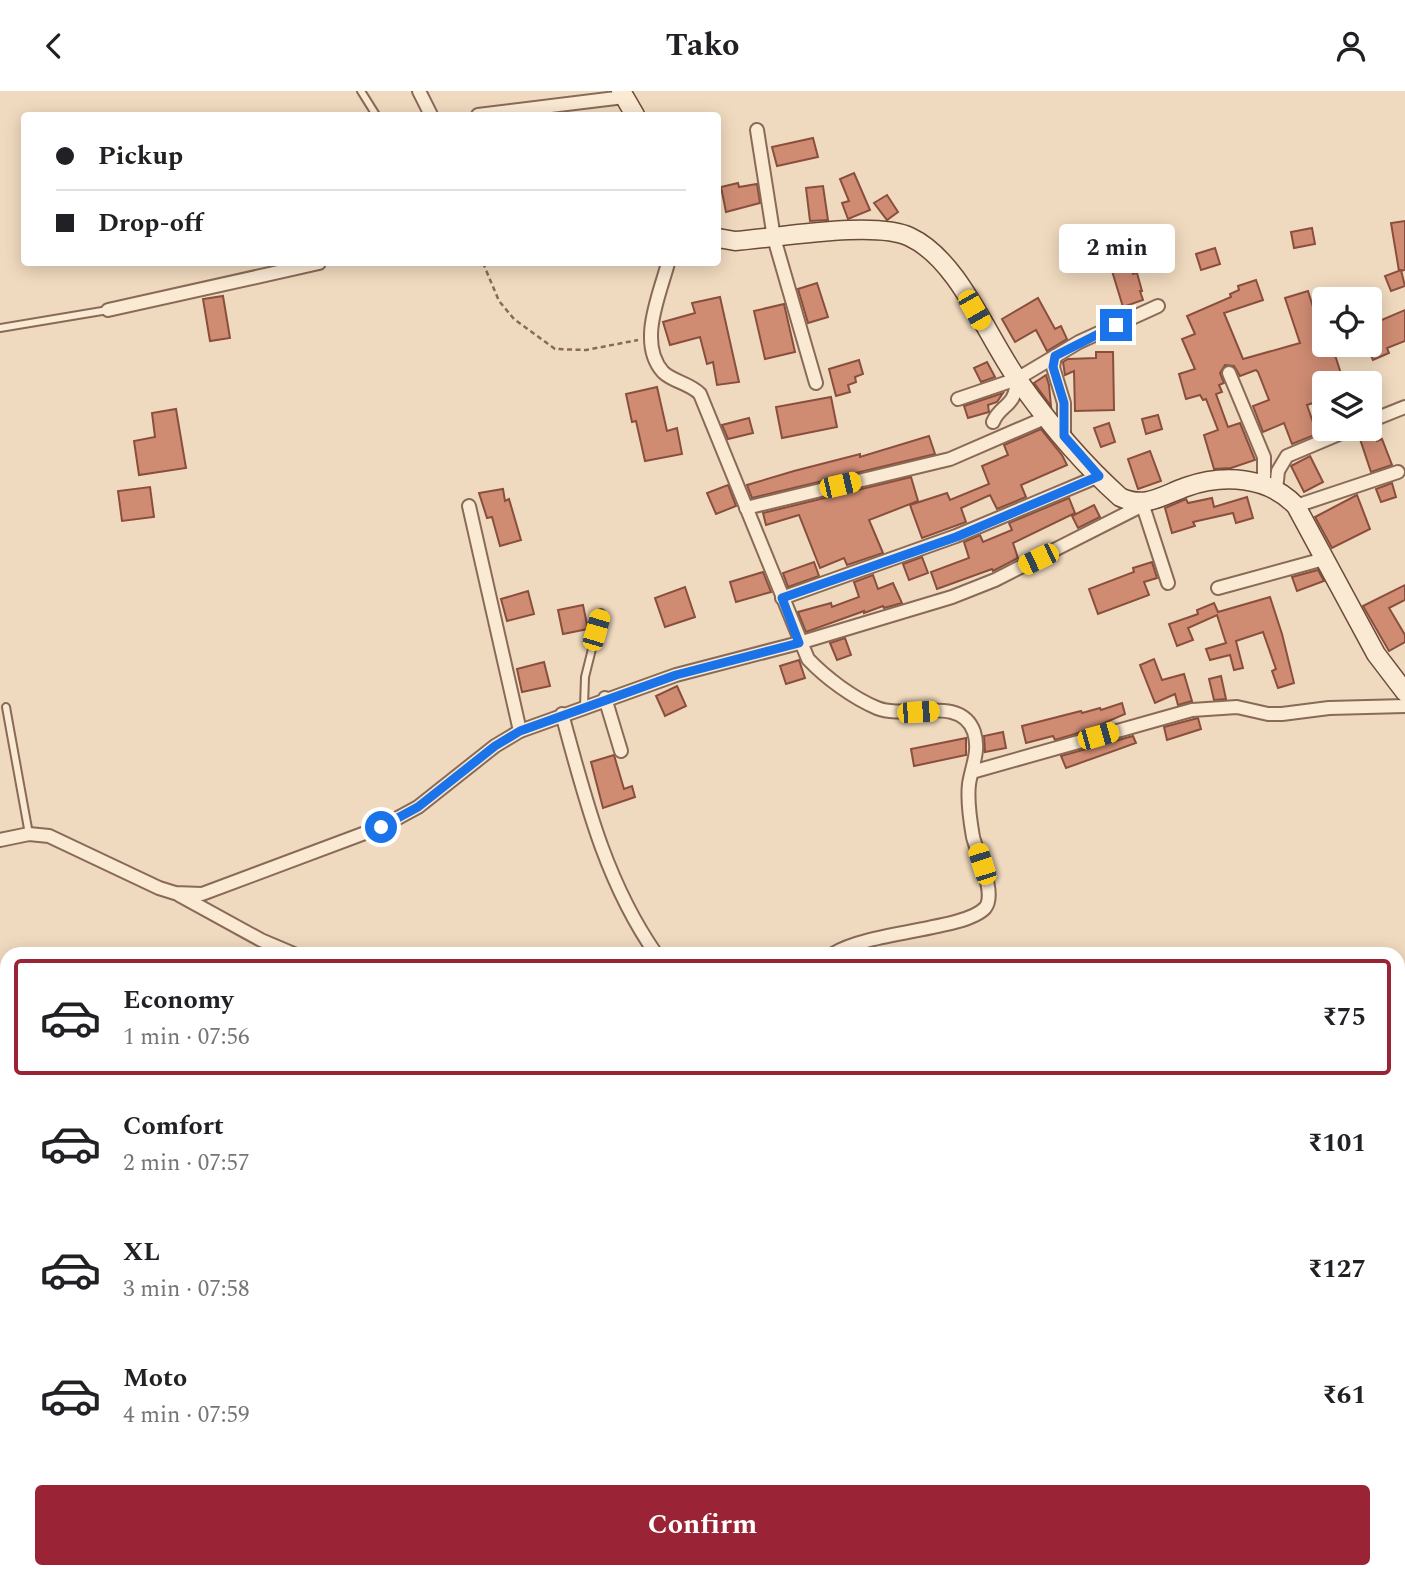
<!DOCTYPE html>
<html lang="en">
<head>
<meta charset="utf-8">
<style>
	:root { --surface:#fff; --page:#f6f6f6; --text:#202124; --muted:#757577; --line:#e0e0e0; --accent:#9a2436 }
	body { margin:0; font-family:Spectral,serif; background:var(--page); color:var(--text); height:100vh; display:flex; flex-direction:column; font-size:26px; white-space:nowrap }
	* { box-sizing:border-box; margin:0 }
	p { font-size:23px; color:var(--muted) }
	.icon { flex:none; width:38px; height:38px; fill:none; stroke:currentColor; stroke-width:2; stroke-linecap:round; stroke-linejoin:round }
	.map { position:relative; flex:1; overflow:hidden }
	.panel { position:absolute; left:0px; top:856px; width:1405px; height:632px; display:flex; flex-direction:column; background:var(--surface); border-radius:21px 21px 0 0; box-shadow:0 4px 18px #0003 }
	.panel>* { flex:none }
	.banner { position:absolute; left:21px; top:21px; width:700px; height:154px; border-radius:7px; box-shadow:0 4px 18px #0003; display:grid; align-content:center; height:154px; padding:0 35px; background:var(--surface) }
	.buttons { position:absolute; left:1312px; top:196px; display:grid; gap:14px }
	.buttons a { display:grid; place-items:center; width:70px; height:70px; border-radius:7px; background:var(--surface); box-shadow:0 4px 18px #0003; font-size:35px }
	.end { position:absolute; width:32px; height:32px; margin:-16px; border:9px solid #1a73e8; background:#fff; box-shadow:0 0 0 4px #fff }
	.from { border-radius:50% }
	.bubble { position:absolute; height:49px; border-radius:7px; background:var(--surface); box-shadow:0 4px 18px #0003; font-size:23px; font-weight:700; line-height:49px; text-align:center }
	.car { position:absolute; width:21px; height:42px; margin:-21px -10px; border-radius:9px; box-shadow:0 0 5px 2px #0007; background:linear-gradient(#f5c518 24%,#345 0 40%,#f5c518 0 76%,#345 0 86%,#f5c518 0) }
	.banner b { display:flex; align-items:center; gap:24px; height:66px; font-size:26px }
	.banner b+b { border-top:2px solid var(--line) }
	.banner i { width:18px; height:18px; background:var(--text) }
	ul { padding:12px 0 0; list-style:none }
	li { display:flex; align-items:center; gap:21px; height:116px; margin:0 14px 10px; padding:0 21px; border:4px solid transparent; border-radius:7px }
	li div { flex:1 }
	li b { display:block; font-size:26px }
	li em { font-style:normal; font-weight:700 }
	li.selected { border-color:var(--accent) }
	li>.icon { width:63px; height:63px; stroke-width:1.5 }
	.button { display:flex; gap:14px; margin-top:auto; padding:14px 35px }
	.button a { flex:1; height:80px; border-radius:7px; background:var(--accent); color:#fff; font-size:28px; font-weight:700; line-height:80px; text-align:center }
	header { display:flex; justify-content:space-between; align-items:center; height:91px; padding:0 35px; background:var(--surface); font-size:32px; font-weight:700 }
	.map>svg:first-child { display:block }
	.building { fill:#cf8c73; stroke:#894f3c; stroke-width:2 }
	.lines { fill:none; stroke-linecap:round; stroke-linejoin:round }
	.lane-casing { stroke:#896a57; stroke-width:10 }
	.street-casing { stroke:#896a57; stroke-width:16 }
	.secondary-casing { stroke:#6b4b3a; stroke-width:21 }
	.path { stroke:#896a57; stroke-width:2.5; stroke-dasharray:5 3.5; stroke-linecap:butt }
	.lane { stroke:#fae9d3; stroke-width:6 }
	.street { stroke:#fae9d3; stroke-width:12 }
	.secondary { stroke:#fae9d3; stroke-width:18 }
	.route { stroke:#1a73e8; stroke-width:9 }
</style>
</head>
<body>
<header><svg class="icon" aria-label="back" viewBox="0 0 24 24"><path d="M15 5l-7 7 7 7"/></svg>Tako<svg class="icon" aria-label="person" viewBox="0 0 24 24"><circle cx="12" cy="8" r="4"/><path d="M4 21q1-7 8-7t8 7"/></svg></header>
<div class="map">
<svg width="1405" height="1487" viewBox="0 0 1405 1487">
	<rect width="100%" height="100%" fill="#f0dabf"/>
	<g class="building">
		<polygon points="813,47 818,66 777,75 772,56"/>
		<polygon points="854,82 870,119 848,128 842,112 849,110 840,88"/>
		<polygon points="738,92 739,96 757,93 760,112 726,121 721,96"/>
		<polygon points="823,95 828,129 810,130 806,97"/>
		<polygon points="887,104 898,121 887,129 874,112"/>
		<polygon points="1405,130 1405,179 1399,180 1391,132"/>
		<polygon points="1312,137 1315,153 1294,157 1291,141"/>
		<polygon points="1215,157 1220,173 1201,179 1196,163"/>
		<polygon points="1119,166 1121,175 1129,173 1133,183 1137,182 1142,200 1140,200 1143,209 1123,216 1109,170"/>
		<polygon points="1401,179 1405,195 1391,200 1385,185"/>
		<polygon points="1256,189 1263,209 1224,222 1243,268 1300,252 1285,207 1308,200 1322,245 1325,244 1325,254 1337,254 1340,262 1335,264 1344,292 1325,292 1325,308 1307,314 1317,343 1292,353 1284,332 1263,341 1253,315 1269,309 1258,281 1256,279 1240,285 1234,275 1225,274 1220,282 1224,292 1219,294 1222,301 1216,303 1228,336 1240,332 1255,369 1231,377 1214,378 1204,344 1218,339 1206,308 1203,309 1200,304 1186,308 1179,283 1195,278 1182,248 1195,243 1187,225 1231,206 1230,203 1239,199 1238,195"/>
		<polygon points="817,192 828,226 808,232 798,198"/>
		<polygon points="223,205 230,247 210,250 203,208"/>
		<polygon points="720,206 739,291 717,294 713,271 707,273 700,246 670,254 663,231 695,222 692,212"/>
		<polygon points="1038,207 1055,238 1061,235 1067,248 1047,260 1036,239 1015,251 1002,228"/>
		<polygon points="784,213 795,261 765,268 754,220"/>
		<polygon points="1405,219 1405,250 1387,257 1389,262 1373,269 1366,254 1370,254 1370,234"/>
		<polygon points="1096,261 1113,261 1114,319 1075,320 1074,280 1065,284 1063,271 1068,268 1096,267"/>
		<polygon points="859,269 863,283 855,286 856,291 848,294 850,301 836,305 829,278"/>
		<polygon points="987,271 995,286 981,291 974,277"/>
		<polygon points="1046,284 1049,294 1051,315 1034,292"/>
		<polygon points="657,296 667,340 677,337 682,363 645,370 636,330 632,331 626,303"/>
		<polygon points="1003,302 997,311 988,314 989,321 968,327 964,315"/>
		<polygon points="831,306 837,336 782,347 776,316"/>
		<polygon points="176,318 186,377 139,384 134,350 155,346 152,322"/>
		<polygon points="1158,324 1162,338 1146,343 1142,328"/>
		<polygon points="749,327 753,342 728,348 722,334"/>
		<polygon points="1109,332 1115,351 1101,356 1094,337"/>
		<polygon points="1041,338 1062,364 1067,374 1021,394 1026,406 997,418 990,404 961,417 966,431 922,447 910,414 947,402 950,409 989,393 982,375 1008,364 1004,354"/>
		<polygon points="1367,338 1372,338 1377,350 1382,348 1392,374 1371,381 1358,342"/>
		<polygon points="929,345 935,363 752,407 747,394 794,380 860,363 860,366"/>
		<polygon points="1150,360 1161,390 1138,398 1128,368"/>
		<polygon points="1310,365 1323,391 1304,401 1291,375"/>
		<polygon points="911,386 918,410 869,429 883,462 847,474 844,467 820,477 799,424 766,434 763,422"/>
		<polygon points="1392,392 1396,406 1381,411 1376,398"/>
		<polygon points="728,394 736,415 716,423 707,402"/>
		<polygon points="150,396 154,426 122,430 118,400"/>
		<polygon points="503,398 505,410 509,408 521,449 500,455 492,426 487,427 479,402"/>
		<polygon points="1357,404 1370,438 1332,457 1315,426"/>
		<polygon points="1247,406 1253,427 1236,432 1233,422 1193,431 1195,435 1172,442 1165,417 1186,408 1188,412 1212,407 1214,416"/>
		<polygon points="1069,407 1075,422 1013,452 1018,467 993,480 992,478 937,498 931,481 969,467 964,451 980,444 983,451 1012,439 1009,432"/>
		<polygon points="1094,414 1100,426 1078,437 1072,425"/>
		<polygon points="922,466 928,482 909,489 903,473"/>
		<polygon points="814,471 819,485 788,496 783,482"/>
		<polygon points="1152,471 1157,487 1144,491 1149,504 1098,523 1089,498 1134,481 1133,477"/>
		<polygon points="1318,479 1324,490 1297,500 1292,486"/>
		<polygon points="763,481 771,501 736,511 730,491"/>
		<polygon points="873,484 878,498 893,492 902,512 884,517 883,515 864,522 864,520 806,541 798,521 831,512 832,516 859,506 854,491"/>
		<polygon points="1405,494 1405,509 1389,517 1405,544 1405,551 1389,560 1363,515"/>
		<polygon points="685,496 695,526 665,536 655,507"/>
		<polygon points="528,500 534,523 507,530 501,508"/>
		<polygon points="1270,506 1282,543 1294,592 1278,597 1272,580 1276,578 1263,541 1236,550 1243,577 1234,579 1230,564 1210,569 1206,558 1226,552 1217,524 1188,537 1193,549 1177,555 1169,533 1198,523 1197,519 1214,512 1218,521"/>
		<polygon points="583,514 588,538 563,543 558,519"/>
		<polygon points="845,547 851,564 837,569 830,552"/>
		<polygon points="1154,568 1162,589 1184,583 1192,610 1178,614 1175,603 1155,612 1140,574"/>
		<polygon points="799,569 805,587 786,593 780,575"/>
		<polygon points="544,571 550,595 522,601 517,578"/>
		<polygon points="1221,585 1226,608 1214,609 1209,588"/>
		<polygon points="677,595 686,615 665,625 656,605"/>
		<polygon points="1122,612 1125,623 1088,639 1055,649 1053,645 1026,652 1022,635 1081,620 1082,622 1100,617 1101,619"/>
		<polygon points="1198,627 1201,638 1167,649 1164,636"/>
		<polygon points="1003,641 1006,657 985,661 984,645"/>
		<polygon points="1133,645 1136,652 1066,677 1061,665"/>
		<polygon points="966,647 966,664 914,675 911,658"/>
		<polygon points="614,664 624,698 632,695 635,706 603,717 591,671"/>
	</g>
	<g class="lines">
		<g class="lane-casing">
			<g id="lane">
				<polyline points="361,0 376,24"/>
				<polyline points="0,237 108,219"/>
				<polyline points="584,615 585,586 601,522"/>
				<polyline points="6,616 29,743"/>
			</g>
		</g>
		<g class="street-casing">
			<g id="street">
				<polyline points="419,0 431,24"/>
				<polyline points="478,24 624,6"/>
				<polyline points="757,39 774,147 816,292"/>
				<path d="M668,172C660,203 637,252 663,281C673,291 690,292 700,303L808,568C826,587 853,607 877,617C906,629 961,603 974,641C980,660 972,674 969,693C967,710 970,729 973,746C977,762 997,803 985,817C965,839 869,840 833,863"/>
				<polyline points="108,219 319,172"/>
				<polyline points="1055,265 1053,276 1064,312 1064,345"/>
				<polyline points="1229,282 1264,366 1264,391"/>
				<polyline points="958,308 1017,288 1079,251 1158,215"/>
				<polyline points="1370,330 1405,316"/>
				<path d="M993,331C1000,313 1016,317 1017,288"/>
				<polyline points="1276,399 1278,380 1287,365 1351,338"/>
				<polyline points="469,415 520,640"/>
				<polyline points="1143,415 1168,492"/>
				<polyline points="1296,415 1398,381"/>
				<polyline points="746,417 950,368 1047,326"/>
				<polyline points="1218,497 1324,468"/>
				<polyline points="782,507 956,445 1099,385"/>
				<polyline points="605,607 621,660"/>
				<path d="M562,623C585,707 605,790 656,863"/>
				<polyline points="972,681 1192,619 1237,616 1268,623 1282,623 1329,617 1405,615"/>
				<polyline points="0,749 29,743 49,745 159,797 175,802 202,803 381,736 418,716 495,655 520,640 676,584 799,552 952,506 995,489 1147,412"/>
				<polyline points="179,804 261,849 294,863"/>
			</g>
		</g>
		<g class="secondary-casing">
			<g id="secondary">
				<polyline points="621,0 635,24"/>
				<path d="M718,147L735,150C777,147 875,129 910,146C959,169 987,246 1018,289C1047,330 1082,372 1120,406C1145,418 1161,405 1186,396C1223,383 1268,385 1296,415L1376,563L1405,601"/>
			</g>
		</g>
		<polyline class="path" points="483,172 499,210 514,228 555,258 586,259 638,249"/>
		<use href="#lane" class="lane"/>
		<use href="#street" class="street"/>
		<use href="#secondary" class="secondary"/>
	</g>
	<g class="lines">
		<polyline class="route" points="381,736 418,716 495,655 520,640 676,584 799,552 782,507 956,446 1099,385 1064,345 1064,312 1053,276 1055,265 1116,234"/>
	</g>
</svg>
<div class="buttons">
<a><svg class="icon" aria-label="locate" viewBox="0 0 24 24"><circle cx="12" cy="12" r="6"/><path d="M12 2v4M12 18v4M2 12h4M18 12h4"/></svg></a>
<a><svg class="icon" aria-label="layers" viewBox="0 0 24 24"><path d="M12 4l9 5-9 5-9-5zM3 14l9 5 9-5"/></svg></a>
</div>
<i class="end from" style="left:381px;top:736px"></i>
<i class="end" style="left:1116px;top:234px"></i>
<div class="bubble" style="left:1059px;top:133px;width:116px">2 min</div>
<i class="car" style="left:974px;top:219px;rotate:150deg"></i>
<i class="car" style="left:840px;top:394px;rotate:77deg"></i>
<i class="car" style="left:1038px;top:468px;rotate:244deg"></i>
<i class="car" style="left:596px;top:539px;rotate:16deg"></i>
<i class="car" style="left:918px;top:621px;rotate:86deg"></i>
<i class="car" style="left:1098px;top:645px;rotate:74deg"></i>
<i class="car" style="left:982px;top:773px;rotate:342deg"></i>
<div class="banner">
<b><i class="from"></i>Pickup</b>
<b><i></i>Drop-off</b>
</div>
<section class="panel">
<ul>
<li class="selected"><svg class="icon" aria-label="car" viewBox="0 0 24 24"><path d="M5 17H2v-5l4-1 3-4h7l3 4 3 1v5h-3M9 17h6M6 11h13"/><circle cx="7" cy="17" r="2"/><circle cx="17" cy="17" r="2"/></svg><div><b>Economy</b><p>1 min · 07:56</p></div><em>₹75</em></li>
<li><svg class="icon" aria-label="car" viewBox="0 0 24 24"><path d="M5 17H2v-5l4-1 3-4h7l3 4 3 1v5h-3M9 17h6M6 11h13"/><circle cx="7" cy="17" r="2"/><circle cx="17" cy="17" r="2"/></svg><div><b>Comfort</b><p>2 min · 07:57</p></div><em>₹101</em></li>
<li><svg class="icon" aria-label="car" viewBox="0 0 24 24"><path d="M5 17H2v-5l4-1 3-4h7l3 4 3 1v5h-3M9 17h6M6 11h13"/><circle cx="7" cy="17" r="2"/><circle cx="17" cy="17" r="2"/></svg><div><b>XL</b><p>3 min · 07:58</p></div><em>₹127</em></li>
<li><svg class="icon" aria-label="car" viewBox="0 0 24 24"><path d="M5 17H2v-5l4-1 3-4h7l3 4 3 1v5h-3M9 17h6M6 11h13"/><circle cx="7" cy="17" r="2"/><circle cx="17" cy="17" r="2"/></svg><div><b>Moto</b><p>4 min · 07:59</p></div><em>₹61</em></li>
</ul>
<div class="button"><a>Confirm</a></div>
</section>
</div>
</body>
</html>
